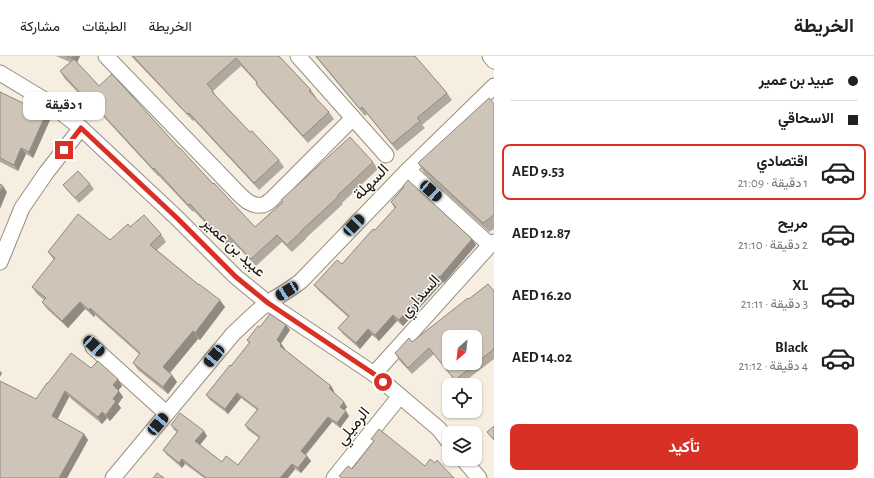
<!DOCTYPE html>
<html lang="ar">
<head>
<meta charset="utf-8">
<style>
	:root { --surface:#fff; --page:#f6f6f6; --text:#202124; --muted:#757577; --line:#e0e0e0; --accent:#d93025 }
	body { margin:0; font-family:"Alegreya Sans",Vazirmatn,sans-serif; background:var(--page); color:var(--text); direction:rtl; height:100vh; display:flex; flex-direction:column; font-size:15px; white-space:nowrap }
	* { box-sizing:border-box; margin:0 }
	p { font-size:13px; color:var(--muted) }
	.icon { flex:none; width:22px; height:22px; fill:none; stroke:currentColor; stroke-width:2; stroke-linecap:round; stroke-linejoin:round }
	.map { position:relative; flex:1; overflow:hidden; direction:ltr }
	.drawer { display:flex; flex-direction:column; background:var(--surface); width:380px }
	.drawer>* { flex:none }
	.hud { display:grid; align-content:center; height:88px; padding:0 16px; background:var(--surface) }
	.needle { width:26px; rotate:208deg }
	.buttons { position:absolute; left:442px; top:274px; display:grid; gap:8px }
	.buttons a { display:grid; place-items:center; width:40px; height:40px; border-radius:8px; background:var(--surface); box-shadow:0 1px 3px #0004; font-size:20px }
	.end { position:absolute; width:18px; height:18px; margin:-9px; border:5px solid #d93025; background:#fff; box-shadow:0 0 0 2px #fff }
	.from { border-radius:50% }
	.bubble { position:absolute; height:28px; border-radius:8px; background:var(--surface); box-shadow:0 1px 3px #0004; font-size:13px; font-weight:700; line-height:28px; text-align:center; direction:rtl }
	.car { position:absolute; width:12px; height:24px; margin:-12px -6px; border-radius:5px; box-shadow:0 0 3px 1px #0007; background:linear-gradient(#222 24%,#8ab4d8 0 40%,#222 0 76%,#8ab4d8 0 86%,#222 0) }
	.hud b { display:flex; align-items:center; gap:14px; height:38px; font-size:15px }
	.hud b+b { border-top:1px solid var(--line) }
	.hud i { width:10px; height:10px; background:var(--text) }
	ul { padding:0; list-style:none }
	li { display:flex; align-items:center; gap:12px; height:56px; margin:0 8px 6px; padding:0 8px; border:2px solid transparent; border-radius:8px }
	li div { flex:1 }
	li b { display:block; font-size:15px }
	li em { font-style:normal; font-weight:700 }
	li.current { border-color:var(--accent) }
	li>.icon { width:36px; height:36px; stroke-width:1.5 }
	.action { display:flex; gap:8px; margin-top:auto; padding:8px 16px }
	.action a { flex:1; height:46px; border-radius:8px; background:var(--accent); color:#fff; font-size:16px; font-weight:700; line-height:46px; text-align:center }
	header { display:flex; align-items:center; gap:24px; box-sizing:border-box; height:56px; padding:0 20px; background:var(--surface); border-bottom:1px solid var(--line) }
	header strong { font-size:19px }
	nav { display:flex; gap:22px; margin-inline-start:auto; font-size:14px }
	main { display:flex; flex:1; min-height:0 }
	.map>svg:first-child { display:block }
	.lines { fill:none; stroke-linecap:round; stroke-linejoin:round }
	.minor-casing { stroke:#968e81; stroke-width:17 }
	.minor { stroke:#fff; stroke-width:15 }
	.wall { fill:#b1a99e }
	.shaded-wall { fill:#908a81 }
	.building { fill:#cec5b8; stroke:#908a81; fill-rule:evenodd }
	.route { stroke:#d93025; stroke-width:5 }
	.labels { text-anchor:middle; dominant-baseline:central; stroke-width:3; stroke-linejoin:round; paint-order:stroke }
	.street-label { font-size:16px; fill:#191611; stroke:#fefcf9 }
</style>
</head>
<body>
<header>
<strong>الخريطة</strong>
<nav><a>الخريطة</a><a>الطبقات</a><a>مشاركة</a></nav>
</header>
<main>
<section class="drawer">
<div class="hud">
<b><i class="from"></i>عبيد بن عمير</b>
<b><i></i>الاسحاقي</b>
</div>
<ul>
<li class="current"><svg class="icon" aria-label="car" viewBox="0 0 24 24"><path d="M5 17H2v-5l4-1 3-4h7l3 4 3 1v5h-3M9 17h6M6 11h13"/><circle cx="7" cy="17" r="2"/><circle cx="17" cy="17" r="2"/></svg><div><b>اقتصادي</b><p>1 دقيقة · 21:09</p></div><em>AED 9.53</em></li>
<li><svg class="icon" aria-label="car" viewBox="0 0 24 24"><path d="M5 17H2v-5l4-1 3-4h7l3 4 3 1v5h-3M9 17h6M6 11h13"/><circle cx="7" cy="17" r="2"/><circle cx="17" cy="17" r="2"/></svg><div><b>مريح</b><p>2 دقيقة · 21:10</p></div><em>AED 12.87</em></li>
<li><svg class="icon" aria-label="car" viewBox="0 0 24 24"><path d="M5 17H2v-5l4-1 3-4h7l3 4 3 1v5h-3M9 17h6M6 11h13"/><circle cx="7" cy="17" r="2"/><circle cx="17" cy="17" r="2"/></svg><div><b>XL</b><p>3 دقيقة · 21:11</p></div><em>AED 16.20</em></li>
<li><svg class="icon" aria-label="car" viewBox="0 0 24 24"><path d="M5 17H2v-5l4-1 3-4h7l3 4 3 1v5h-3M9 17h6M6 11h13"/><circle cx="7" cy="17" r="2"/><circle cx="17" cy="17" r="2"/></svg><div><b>Black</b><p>4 دقيقة · 21:12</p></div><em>AED 14.02</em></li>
</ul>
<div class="action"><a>تأكيد</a></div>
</section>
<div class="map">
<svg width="494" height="422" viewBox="0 0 494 422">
	<rect width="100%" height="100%" fill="#f6eee0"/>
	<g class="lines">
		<g class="minor-casing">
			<g id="minor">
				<path d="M106,0L238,137C244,143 252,151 262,149C265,149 268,146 271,144L353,62"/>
				<polyline points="298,0 386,99"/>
				<polyline points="490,0 494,5"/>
				<polyline points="0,17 48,46 81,72 177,162 236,221 268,247 374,318 439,373 449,386"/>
				<polyline points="408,114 490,189"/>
				<polyline points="0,206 22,152 46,117 81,72"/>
				<polyline points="93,291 166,357"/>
				<polyline points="374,318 490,189 494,186"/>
				<polyline points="463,403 479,422"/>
				<path d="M113,422L233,278C245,267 256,255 269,246C280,239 291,233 301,225L408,114L494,30"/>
				<polyline points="334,422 400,340"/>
			</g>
		</g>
		<use href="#minor" class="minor"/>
	</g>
	<g class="wall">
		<polygon points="56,0 80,0 77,7 99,30 179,92 255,171 282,146 281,144 373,106 378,113 342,147 343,148 306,182 306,183 292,196 282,186 256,210 233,186 228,191 194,155 193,156 159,120 158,120 89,45 87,46 65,23 60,15 70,6"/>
		<polygon points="131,0 279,0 311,34 316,41 315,42 329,56 334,63 308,87 261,35 256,28 257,27 241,10 213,35 217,41 250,76 279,104 284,111 259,134 194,64 193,65"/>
		<polygon points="315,0 415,0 447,37 452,44 422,69 425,72 397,95 367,58 365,60"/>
		<polygon points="0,36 50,64 33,102 26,98 18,115 0,106"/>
		<polygon points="494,48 494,173 489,176 424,117 418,107"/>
		<polygon points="90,128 94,133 79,147 67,134 63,129"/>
		<polygon points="403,130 476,189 444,227 443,226 403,270 397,265 379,285 372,279 360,293 343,278 338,272 348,261 319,235 314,229 342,208 375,174 395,153 391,146 404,132"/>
		<polygon points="130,171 161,178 166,186 157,194 225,251 200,284 198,283 170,317 177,326 168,338 138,314 133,307 139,298 95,259 94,261 85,253 68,272 47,253 42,246 44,244 37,238 32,231 54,204 48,196 110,184"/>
		<polygon points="494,235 494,303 460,329 458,329 434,298 412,318 399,304 395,297 412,286 469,243"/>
		<polygon points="286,269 290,274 281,287 285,293 284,293 331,330 334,335 334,336 347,351 344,355 349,360 340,372 332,366 306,399 307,400 311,405 301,417 295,413 288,422 204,422 185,408 182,412 167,399 163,394 177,376 174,374 171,369 207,380 200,389 222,406 238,409 259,382 248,374 245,369 257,354 241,342 228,358 210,344 206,339 231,310 249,287 247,284 260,271"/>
		<polygon points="91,312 122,330 118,334 123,341 118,348 121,352 110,365 107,362 102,368 69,341 57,363 84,378 88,384 67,422 0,422 36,343 48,327"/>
	</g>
	<g class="shaded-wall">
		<polygon points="73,0 80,0 76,9 72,2"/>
		<polygon points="46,58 50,64 33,102 29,96"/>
		<polygon points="21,92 26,98 18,115 14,109"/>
		<polygon points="3,130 7,136 0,153 0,136"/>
		<polygon points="472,183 476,189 444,227 440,221"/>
		<polygon points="439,220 443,226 403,270 399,264"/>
		<polygon points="220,244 225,251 200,284 195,277"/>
		<polygon points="80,246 85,253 68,272 62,265"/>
		<polygon points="90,252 95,259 94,261 89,254"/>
		<polygon points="393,259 397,265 379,285 375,279"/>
		<polygon points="286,269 290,274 280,289 277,284"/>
		<polygon points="368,273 372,279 360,293 356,287"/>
		<polygon points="193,275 198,283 168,319 163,311"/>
		<polygon points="281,288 285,293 283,295 280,290"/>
		<polygon points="0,315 2,317 0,321"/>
		<polygon points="172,319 177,326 168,338 163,331"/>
		<polygon points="118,323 122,330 117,336 113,329"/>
		<polygon points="331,330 334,335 333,337 329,332"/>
		<polygon points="65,335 69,341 56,366 52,360"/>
		<polygon points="119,335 123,341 118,348 121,352 110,365 106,359 113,343"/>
		<polygon points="237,337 241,342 228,358 225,353"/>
		<polygon points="344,346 347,351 343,356 340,351"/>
		<polygon points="346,355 349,360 340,372 337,367"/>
		<polygon points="102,356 107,362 102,368 98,361"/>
		<polygon points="328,361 332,366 304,400 301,395"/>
		<polygon points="204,375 207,380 199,390 195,385"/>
		<polygon points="84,378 88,384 67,422 59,422"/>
		<polygon points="307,400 311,405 301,417 298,412"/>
		<polygon points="182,403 185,408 182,412 179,407"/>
		<polygon points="292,408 295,413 288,422 280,422"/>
	</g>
	<g class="building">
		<polygon points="67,0 73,0 72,2"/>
		<polygon points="133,0 279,0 311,34 309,35 329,56 303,80 256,28 257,26 236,2 207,28 213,35 212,36 250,76 252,75 279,104 254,127 189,57 187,58"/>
		<polygon points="316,0 415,0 447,37 417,62 420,65 392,88 362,51 360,53"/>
		<polygon points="74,3 99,30 112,18 179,92 180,92 213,128 214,127 255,171 283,146 281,144 350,81 373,106 337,140 338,141 301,175 301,176 287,189 277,179 251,203 228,179 223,184 190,148 188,149 154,112 153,113 84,38 82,39 60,15"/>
		<polygon points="0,36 46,58 29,96 21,92 14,109 0,102"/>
		<polygon points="489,42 494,48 494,159 483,167 418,107"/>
		<polygon points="78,115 90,128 75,142 63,129"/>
		<polygon points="408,124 472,183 440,221 439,220 399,264 393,259 375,279 368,273 356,287 338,272 349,260 314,229 337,204 342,208 373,173 375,174 396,151 391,146 404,131 403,130"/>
		<polygon points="0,128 3,130 0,136"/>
		<polygon points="78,158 110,184 128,168 130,171 144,159 161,178 150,189 199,229 199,228 220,244 195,277 193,275 163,311 172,319 163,331 133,307 140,297 90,252 89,254 80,246 62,265 42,246 46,242 32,231 55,202 48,196"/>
		<path d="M488,228L494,235V293L455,324L429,292L408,312L395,297L409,282L412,286L468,242L469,243ZM449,281H475V307H449Z"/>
		<polygon points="270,258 286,269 277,284 281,288 280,290 331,330 329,332 344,346 340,351 346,355 337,367 328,361 301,395 307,400 298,412 292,408 280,422 206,422 182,403 179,407 163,394 178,375 171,369 180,357 204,375 195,385 222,406 226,400 238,409 260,381 245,369 258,353 237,337 225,353 206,339 230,309 231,310 250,286 247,284 258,270 260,271"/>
		<polygon points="71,297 91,312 98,305 118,323 113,329 119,335 113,343 116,345 106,359 102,356 98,361 65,335 52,360 84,378 59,422 0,422 0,325 36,343 47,327 48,327"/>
		<polygon points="494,370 494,384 487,376"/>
		<polygon points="379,373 425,410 430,403 435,407 437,404 454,422 342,422 339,420 348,410 352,413 374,385 371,383"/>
		<polygon points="157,417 164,422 153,422"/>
	</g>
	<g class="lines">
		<polyline class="route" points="64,94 81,72 177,162 236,221 268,247 374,318 383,326"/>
	</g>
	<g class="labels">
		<g class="street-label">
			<text transform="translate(371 126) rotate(-46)">السهلة</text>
			<text transform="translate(234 191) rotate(43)">عبيد بن عمير</text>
			<text transform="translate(420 240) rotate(-48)">السداري</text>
			<text transform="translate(353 370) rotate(-51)">الرميلي</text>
		</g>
	</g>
</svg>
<div class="buttons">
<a><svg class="needle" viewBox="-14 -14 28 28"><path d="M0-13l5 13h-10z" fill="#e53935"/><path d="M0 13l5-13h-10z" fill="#757577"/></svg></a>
<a><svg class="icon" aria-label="locate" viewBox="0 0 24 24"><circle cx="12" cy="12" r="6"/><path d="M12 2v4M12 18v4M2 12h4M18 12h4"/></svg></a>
<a><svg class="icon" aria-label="layers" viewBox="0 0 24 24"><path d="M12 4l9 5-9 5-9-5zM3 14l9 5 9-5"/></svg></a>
</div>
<i class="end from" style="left:383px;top:326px"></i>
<i class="end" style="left:64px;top:94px"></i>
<div class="bubble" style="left:23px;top:36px;width:82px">1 دقيقة</div>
<i class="car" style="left:431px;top:135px;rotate:132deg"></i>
<i class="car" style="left:354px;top:169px;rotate:44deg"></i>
<i class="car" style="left:287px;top:235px;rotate:238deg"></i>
<i class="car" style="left:94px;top:290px;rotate:133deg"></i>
<i class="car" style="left:214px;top:300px;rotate:220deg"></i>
<i class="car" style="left:158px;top:368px;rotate:40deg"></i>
</div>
</main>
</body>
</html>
